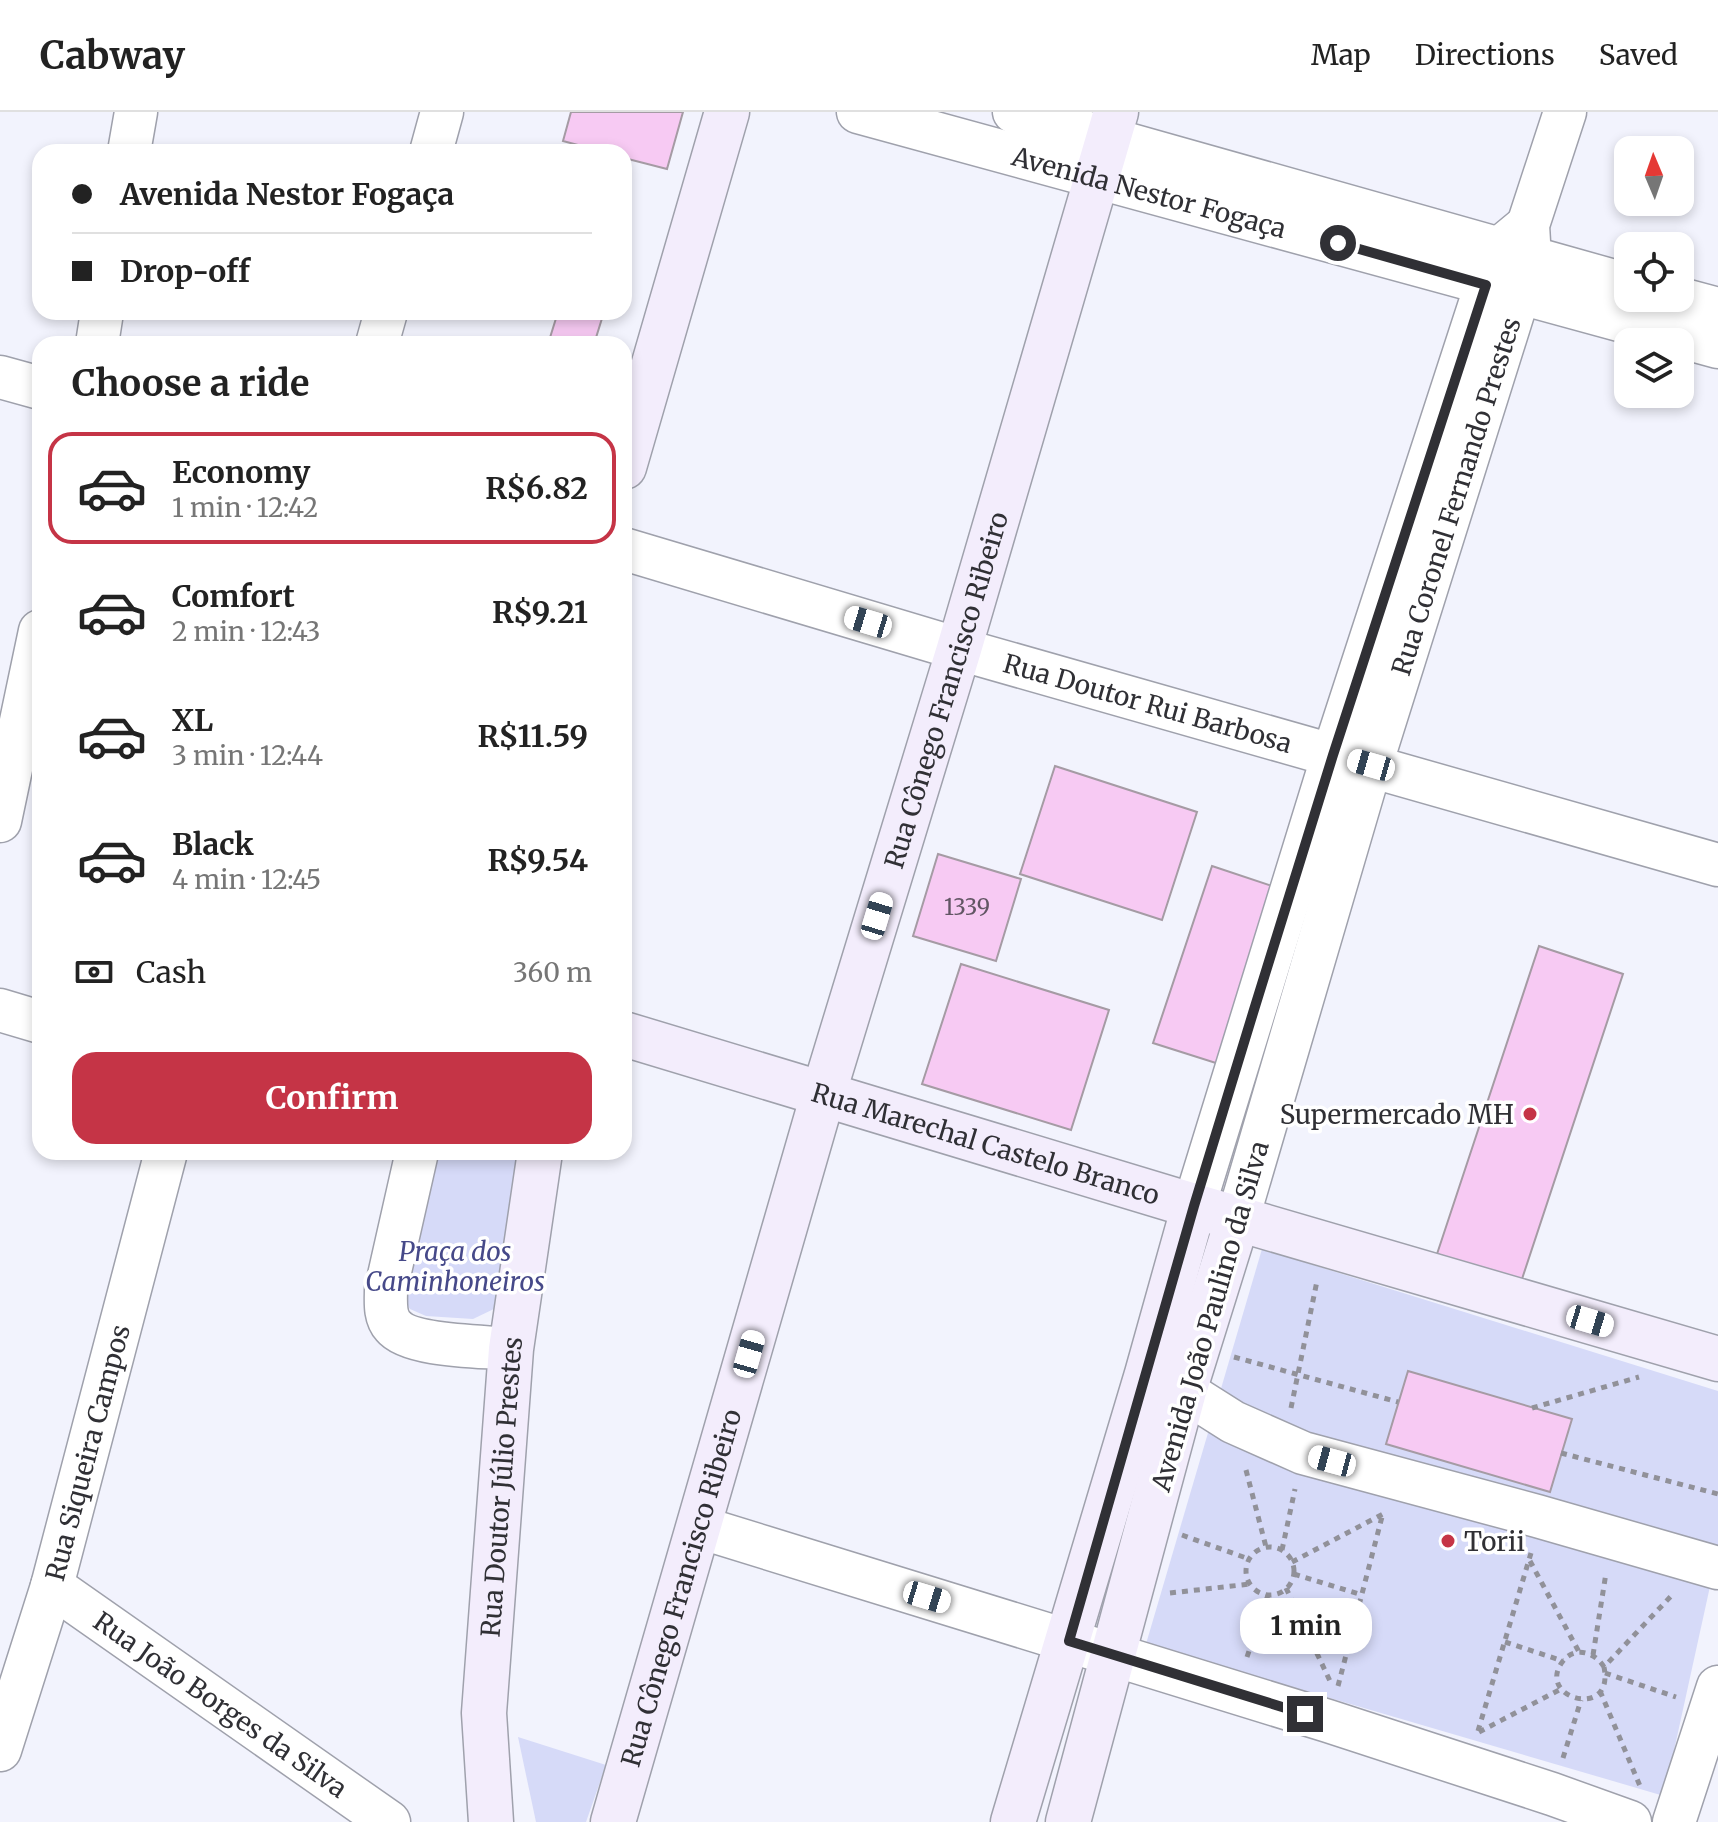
<!DOCTYPE html>
<html lang="en">
<head>
<meta charset="utf-8">
<style>
	:root { --surface:#fff; --page:#f6f6f6; --text:#222; --muted:#767676; --line:#e0e0e0; --accent:#c53446 }
	body { margin:0; font-family:Merriweather,serif; background:var(--page); color:var(--text); height:100vh; display:flex; flex-direction:column; font-size:30px; white-space:nowrap }
	* { box-sizing:border-box; margin:0 }
	p { font-size:26px; color:var(--muted) }
	.icon { flex:none; width:44px; height:44px; fill:none; stroke:currentColor; stroke-width:2; stroke-linecap:round; stroke-linejoin:round }
	.map { position:relative; flex:1; overflow:hidden }
	.sheet { position:absolute; left:32px; top:224px; width:600px; height:824px; display:flex; flex-direction:column; background:var(--surface); border-radius:24px; box-shadow:0 4px 12px #0003 }
	.sheet>* { flex:none }
	.banner { position:absolute; left:32px; top:32px; width:600px; height:176px; border-radius:24px; box-shadow:0 4px 12px #0003; display:grid; align-content:center; height:176px; padding:0 40px; background:var(--surface) }
	.needle { width:52px; rotate:358deg }
	.buttons { position:absolute; left:1614px; top:24px; display:grid; gap:16px }
	.buttons a { display:grid; place-items:center; width:80px; height:80px; border-radius:16px; background:var(--surface); box-shadow:0 4px 12px #0003; font-size:40px }
	.end { position:absolute; width:36px; height:36px; margin:-18px; border:10px solid #303035; background:#fff; box-shadow:0 0 0 4px #fff }
	.from { border-radius:50% }
	.bubble { position:absolute; height:56px; border-radius:24px; background:var(--surface); box-shadow:0 4px 12px #0003; font-size:26px; font-weight:700; line-height:56px; text-align:center }
	.car { position:absolute; width:24px; height:48px; margin:-24px -12px; border-radius:10px; box-shadow:0 0 6px 2px #0007; background:linear-gradient(#fff 24%,#345 0 40%,#fff 0 76%,#345 0 86%,#fff 0) }
	.banner b { display:flex; align-items:center; gap:28px; height:76px; font-size:30px }
	.banner b+b { border-top:2px solid var(--line) }
	.banner i { width:20px; height:20px; background:var(--text) }
	ul { padding:0; list-style:none }
	li { display:flex; align-items:center; gap:24px; height:112px; margin:0 16px 12px; padding:0 24px; border:4px solid transparent; border-radius:24px }
	li div { flex:1 }
	li b { display:block; font-size:30px }
	li em { font-style:normal; font-weight:700 }
	li.current { border-color:var(--accent) }
	li>.icon { width:72px; height:72px; stroke-width:1.5 }
	h2 { padding:0 40px; font-size:36px; line-height:96px }
	.pay { display:flex; align-items:center; gap:20px; height:88px; padding:0 40px; font-size:30px }
	.pay p { margin-inline-start:auto }
	.cta { display:flex; gap:16px; margin-top:auto; padding:16px 40px }
	.cta a { flex:1; height:92px; border-radius:24px; background:var(--accent); color:#fff; font-size:32px; font-weight:700; line-height:92px; text-align:center }
	header { display:flex; align-items:center; gap:48px; box-sizing:border-box; height:112px; padding:0 40px; background:var(--surface); border-bottom:2px solid var(--line) }
	header strong { font-size:38px }
	nav { display:flex; gap:44px; margin-inline-start:auto; font-size:28px }
	.map>svg:first-child { display:block }
	.green { fill:#d6daf8 }
	.building { fill:#f7caf3; stroke:#a59ba4; stroke-width:2 }
	.lines { fill:none; stroke-linecap:round; stroke-linejoin:round }
	.street-casing { stroke:#9fa1ac; stroke-width:45 }
	.secondary-casing { stroke:#9fa1ac; stroke-width:47 }
	.path { stroke:#919199; stroke-width:5; stroke-dasharray:6 6; stroke-linecap:butt }
	.street { stroke:#fff; stroke-width:42 }
	.secondary { stroke:#f3edfc; stroke-width:44 }
	.route { stroke:#303035; stroke-width:10 }
	.poi-dot { fill:#c53446; stroke:#fff; stroke-width:3 }
	.labels { text-anchor:middle; dominant-baseline:central; stroke-width:7; stroke-linejoin:round; paint-order:stroke }
	.number-label { font-size:22px; fill:#625664 }
	.street-label { font-size:26px; fill:#303035; stroke:#fff }
	.poi-label { font-size:26px; fill:#303035; stroke:#fff; text-anchor:end }
	.park-label { font-size:26px; font-style:italic; fill:#464989; stroke:#fff }
</style>
</head>
<body>
<header>
<strong>Cabway</strong>
<nav><a>Map</a><a>Directions</a><a>Saved</a></nav>
</header>
<div class="map">
<svg width="1718" height="1710" viewBox="0 0 1718 1710">
	<rect width="100%" height="100%" fill="#f2f3fd"/>
	<g class="green">
		<polygon points="432,1040 518,1040 498,1195 473,1207 426,1204 410,1197 401,1185"/>
		<polygon points="1262,1137 1718,1279 1718,1438 1664,1684 1146,1532"/>
		<polygon points="518,1625 606,1653 586,1710 536,1710"/>
	</g>
	<g class="building">
		<polygon points="571,0 683,0 667,57 624,46 624,40 604,40 563,29"/>
		<polygon points="558,200 604,200 594,232 548,232"/>
		<polygon points="1055,654 1197,700 1162,808 1020,762"/>
		<polygon points="938,742 1021,767 996,849 913,824"/>
		<polygon points="1212,754 1278,776 1219,952 1153,931"/>
		<polygon points="1539,834 1623,862 1521,1170 1437,1142"/>
		<polygon points="961,852 1109,898 1071,1018 922,972"/>
		<polygon points="1408,1259 1572,1307 1550,1380 1386,1332"/>
	</g>
	<g class="lines">
		<g class="street-casing">
			<g id="street">
				<path id="s1" d="M858,0C1144,80 1432,155 1718,235"/>
				<polyline points="1014,0 1628,173"/>
				<polyline points="129,40 136,0"/>
				<polyline points="431,40 442,0"/>
				<polyline points="1677,186 1718,197"/>
				<polyline points="97,232 102,200"/>
				<polyline points="377,232 386,200"/>
				<polyline points="0,265 40,276"/>
				<path id="s2" d="M624,437L959,537L1718,753"/>
				<polyline points="0,709 40,519"/>
				<polyline points="0,898 40,910"/>
				<path d="M417,1040L386,1177C386,1189 384,1204 393,1214C410,1235 484,1234 511,1237"/>
				<polyline points="1194,1094 1333,643 1486,173 1499,137 1528,113"/>
				<path id="s3" d="M1238,1106L1371,653L1530,147L1528,113L1565,0"/>
				<polyline points="1152,1264 1184,1279 1233,1310 1303,1341 1537,1404 1718,1456"/>
				<polyline points="699,1415 1328,1609 1552,1682 1630,1710"/>
				<path id="s4" d="M52,1474L389,1710"/>
				<path id="s5" d="M0,1638L52,1474L166,1040"/>
				<polyline points="1674,1710 1718,1575"/>
			</g>
		</g>
		<g class="secondary-casing">
			<g id="secondary">
				<polyline points="624,355 727,0"/>
				<path id="s6" d="M624,922L1194,1094L1718,1247"/>
				<path id="s7" d="M491,1710L484,1601L511,1237L540,1040"/>
				<path id="s8" d="M613,1710L823,983L959,537L1116,0"/>
				<polyline points="1013,1710 1147,1262 1194,1094"/>
				<polyline points="1068,1710 1184,1279 1238,1106"/>
			</g>
		</g>
		<g class="path">
			<polyline points="1234,1245 1398,1290"/>
			<polyline points="1291,1296 1317,1169"/>
			<polyline points="1532,1296 1639,1265"/>
			<polyline points="1561,1341 1718,1382"/>
			<polyline points="1246,1358 1266,1435"/>
			<polyline points="1182,1423 1249,1447"/>
			<circle cx="1270" cy="1459" r="24"/>
			<polyline points="1282,1438 1295,1377"/>
			<polyline points="1530,1449 1579,1540"/>
			<polyline points="1292,1450 1383,1402"/>
			<polyline points="1294,1462 1362,1483"/>
			<polyline points="1286,1476 1330,1569"/>
			<polyline points="1170,1481 1250,1472"/>
			<polyline points="1505,1530 1563,1549"/>
			<polyline points="1593,1543 1606,1461"/>
			<polyline points="1247,1545 1268,1483"/>
			<path d="M1604,1555C1595,1540 1575,1534 1563,1549C1534,1586 1615,1609 1604,1555L1673,1482"/>
			<polyline points="1605,1561 1676,1585"/>
			<polyline points="1338,1574 1383,1401"/>
			<polyline points="1600,1579 1640,1674"/>
			<polyline points="1478,1619 1531,1441"/>
			<polyline points="1479,1620 1561,1577"/>
			<polyline points="1563,1646 1581,1588"/>
		</g>
		<use href="#street" class="street"/>
		<use href="#secondary" class="secondary"/>
	</g>
	<g class="lines">
		<polyline class="route" points="1305,1602 1069,1529 1194,1094 1253,901 1333,643 1486,173 1338,131"/>
	</g>
	<g class="poi-dot">
		<circle cx="1530" cy="1002" r="8"/>
		<circle cx="1448" cy="1429" r="8"/>
	</g>
	<g class="labels">
		<g class="number-label">
			<text x="967" y="795">1339</text>
		</g>
		<g class="street-label">
			<text stroke="none"><textPath href="#s1" startOffset="302">Avenida Nestor Fogaça</textPath></text>
			<text stroke="none"><textPath href="#s3" startOffset="754">Rua Coronel Fernando Prestes</textPath></text>
			<text stroke="none"><textPath href="#s8" startOffset="1180">Rua Cônego Francisco Ribeiro</textPath></text>
			<text stroke="none"><textPath href="#s2" startOffset="546">Rua Doutor Rui Barbosa</textPath></text>
			<text stroke="none"><textPath href="#s6" startOffset="378">Rua Marechal Castelo Branco</textPath></text>
			<text transform="translate(1210 1204) rotate(-74)">Avenida João Paulino da Silva</text>
			<text stroke="none"><textPath href="#s5" startOffset="310">Rua Siqueira Campos</textPath></text>
			<text stroke="none"><textPath href="#s7" startOffset="336">Rua Doutor Júlio Prestes</textPath></text>
			<text stroke="none"><textPath href="#s8" startOffset="244">Rua Cônego Francisco Ribeiro</textPath></text>
			<text stroke="none"><textPath href="#s4" startOffset="206">Rua João Borges da Silva</textPath></text>
		</g>
		<g class="poi-label">
			<text x="1514" y="1002">Supermercado MH</text>
			<text x="1464" y="1429" text-anchor="start">Torii</text>
		</g>
		<g class="park-label">
			<text x="455" y="1139">Praça dos<tspan x="455" dy="30">Caminhoneiros</tspan></text>
		</g>
	</g>
</svg>
<div class="buttons">
<a><svg class="needle" viewBox="-14 -14 28 28"><path d="M0-13l5 13h-10z" fill="#e53935"/><path d="M0 13l5-13h-10z" fill="#767676"/></svg></a>
<a><svg class="icon" aria-label="locate" viewBox="0 0 24 24"><circle cx="12" cy="12" r="6"/><path d="M12 2v4M12 18v4M2 12h4M18 12h4"/></svg></a>
<a><svg class="icon" aria-label="layers" viewBox="0 0 24 24"><path d="M12 4l9 5-9 5-9-5zM3 14l9 5 9-5"/></svg></a>
</div>
<i class="end from" style="left:1338px;top:131px"></i>
<i class="end" style="left:1305px;top:1602px"></i>
<div class="bubble" style="left:1240px;top:1486px;width:132px">1 min</div>
<i class="car" style="left:868px;top:510px;rotate:287deg"></i>
<i class="car" style="left:1371px;top:653px;rotate:286deg"></i>
<i class="car" style="left:877px;top:804px;rotate:17deg"></i>
<i class="car" style="left:1590px;top:1209px;rotate:107deg"></i>
<i class="car" style="left:749px;top:1242px;rotate:16deg"></i>
<i class="car" style="left:1332px;top:1349px;rotate:285deg"></i>
<i class="car" style="left:927px;top:1485px;rotate:107deg"></i>
<div class="banner">
<b><i class="from"></i>Avenida Nestor Fogaça</b>
<b><i></i>Drop-off</b>
</div>
<section class="sheet">
<h2>Choose a ride</h2>
<ul>
<li class="current"><svg class="icon" aria-label="car" viewBox="0 0 24 24"><path d="M5 17H2v-5l4-1 3-4h7l3 4 3 1v5h-3M9 17h6M6 11h13"/><circle cx="7" cy="17" r="2"/><circle cx="17" cy="17" r="2"/></svg><div><b>Economy</b><p>1 min · 12:42</p></div><em>R$6.82</em></li>
<li><svg class="icon" aria-label="car" viewBox="0 0 24 24"><path d="M5 17H2v-5l4-1 3-4h7l3 4 3 1v5h-3M9 17h6M6 11h13"/><circle cx="7" cy="17" r="2"/><circle cx="17" cy="17" r="2"/></svg><div><b>Comfort</b><p>2 min · 12:43</p></div><em>R$9.21</em></li>
<li><svg class="icon" aria-label="car" viewBox="0 0 24 24"><path d="M5 17H2v-5l4-1 3-4h7l3 4 3 1v5h-3M9 17h6M6 11h13"/><circle cx="7" cy="17" r="2"/><circle cx="17" cy="17" r="2"/></svg><div><b>XL</b><p>3 min · 12:44</p></div><em>R$11.59</em></li>
<li><svg class="icon" aria-label="car" viewBox="0 0 24 24"><path d="M5 17H2v-5l4-1 3-4h7l3 4 3 1v5h-3M9 17h6M6 11h13"/><circle cx="7" cy="17" r="2"/><circle cx="17" cy="17" r="2"/></svg><div><b>Black</b><p>4 min · 12:45</p></div><em>R$9.54</em></li>
</ul>
<div class="pay"><svg class="icon" aria-label="cash" viewBox="0 0 24 24"><path d="M3 7h18v10H3z"/><circle cx="12" cy="12" r="2"/></svg>Cash<p>360 m</p></div>
<div class="cta"><a>Confirm</a></div>
</section>
</div>
</body>
</html>
